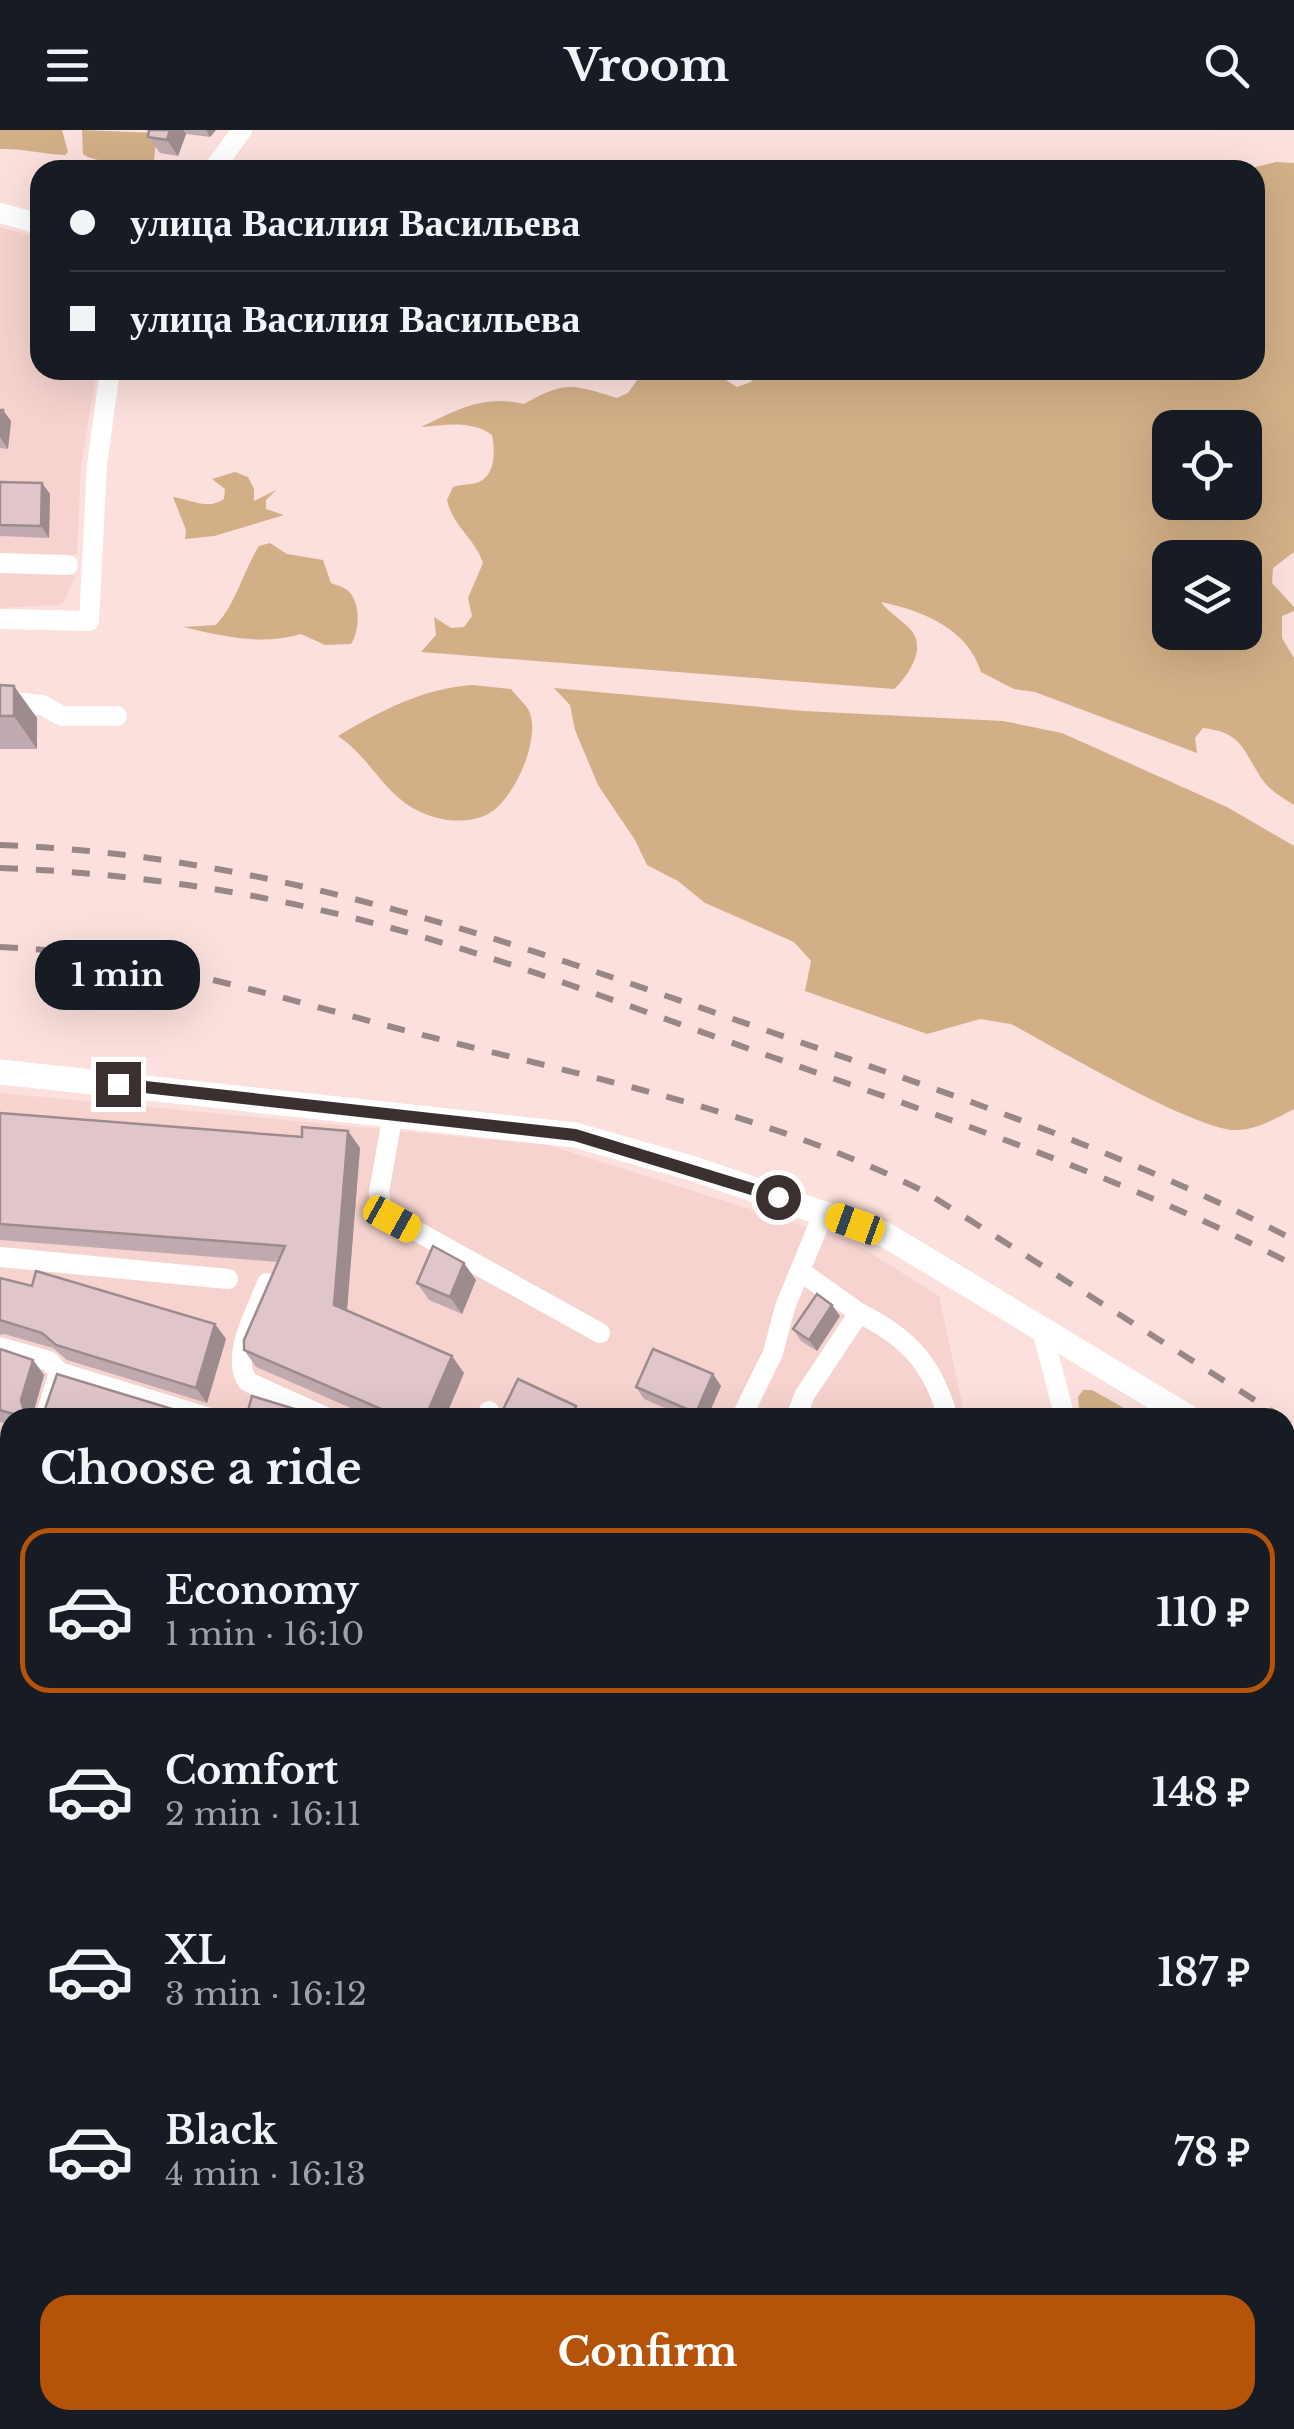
<!DOCTYPE html>
<html lang="en">
<head>
<meta charset="utf-8">
<style>
	:root { --surface:#171b24; --page:#20242c; --text:#f1f3f6; --muted:#9ea1a6; --line:#363941; --accent:#b45309 }
	body { margin:0; font-family:"Libre Baskerville",serif; background:var(--page); color:var(--text); height:100vh; display:flex; flex-direction:column; font-size:38px; white-space:nowrap }
	* { box-sizing:border-box; margin:0 }
	p { font-size:32px; color:var(--muted) }
	.icon { flex:none; width:55px; height:55px; fill:none; stroke:currentColor; stroke-width:2; stroke-linecap:round; stroke-linejoin:round }
	.map { position:relative; flex:1; overflow:hidden }
	.panel { position:absolute; left:0px; top:1278px; width:1295px; height:1022px; display:flex; flex-direction:column; background:var(--surface); border-radius:30px 30px 0 0; box-shadow:0 10px 40px #0002 }
	.panel>* { flex:none }
	.top-card { position:absolute; left:30px; top:30px; width:1235px; height:220px; border-radius:30px; box-shadow:0 10px 40px #0002; display:grid; align-content:center; height:220px; padding:0 40px; background:var(--surface) }
	.fabs { position:absolute; left:1152px; top:280px; display:grid; gap:20px }
	.fabs a { display:grid; place-items:center; width:110px; height:110px; border-radius:20px; background:var(--surface); box-shadow:0 10px 40px #0002; font-size:50px }
	.end { position:absolute; width:45px; height:45px; margin:-22px; border:12px solid #3a302f; background:#fff; box-shadow:0 0 0 5px #fff }
	.from { border-radius:50% }
	.bubble { position:absolute; height:70px; border-radius:30px; background:var(--surface); box-shadow:0 10px 40px #0002; font-size:32px; font-weight:700; line-height:70px; text-align:center }
	.car { position:absolute; width:30px; height:60px; margin:-30px -15px; border-radius:12px; box-shadow:0 0 8px 2px #0007; background:linear-gradient(#f5c518 24%,#345 0 40%,#f5c518 0 76%,#345 0 86%,#f5c518 0) }
	.top-card b { display:flex; align-items:center; gap:35px; height:95px; font-size:38px }
	.top-card b+b { border-top:2px solid var(--line) }
	.top-card i { width:25px; height:25px; background:var(--text) }
	ul { padding:0; list-style:none }
	li { display:flex; align-items:center; gap:30px; height:165px; margin:0 20px 15px; padding:0 20px; border:5px solid transparent; border-radius:30px }
	li div { flex:1 }
	li b { display:block; font-size:38px }
	li em { font-style:normal; font-weight:700 }
	li.on { border-color:var(--accent) }
	li>.icon { width:90px; height:90px; stroke-width:1.5 }
	h2 { padding:0 40px; font-size:45px; line-height:120px }
	.button { display:flex; gap:20px; margin-top:auto; padding:20px 40px }
	.button a { flex:1; height:115px; border-radius:30px; background:var(--accent); color:#fff; font-size:40px; font-weight:700; line-height:115px; text-align:center }
	header { display:flex; justify-content:space-between; align-items:center; height:130px; padding:0 40px; background:var(--surface); font-size:45px; font-weight:700 }
	.map>svg:first-child { display:block }
	.built { fill:#f6d3cf }
	.green { fill:#d2af87; fill-rule:evenodd }
	.lines { fill:none; stroke-linecap:round; stroke-linejoin:round }
	.stream { stroke:#e296c7; stroke-width:6 }
	.minor { stroke:#fff; stroke-width:20 }
	.major { stroke:#fff; stroke-width:25 }
	.rail { stroke:#998785; stroke-width:6; stroke-dasharray:18 18; stroke-linecap:butt }
	.wall { fill:#c1aaaf }
	.shaded-wall { fill:#9d8b8e }
	.building { fill:#e0c6cb; stroke:#9d8b8e; stroke-width:2.5 }
	.route { stroke:#3a302f; stroke-width:12 }
</style>
</head>
<body>
<header><svg class="icon" aria-label="menu" viewBox="0 0 24 24"><path d="M4 6h16M4 12h16M4 18h16"/></svg>Vroom<svg class="icon" aria-label="search" viewBox="0 0 24 24"><circle cx="10" cy="10" r="6"/><path d="M15 15l6 6"/></svg></header>
<div class="map">
<svg width="1294" height="2299" viewBox="0 0 1294 2299">
	<rect width="100%" height="100%" fill="#fbe0dd"/>
	<g class="built">
		<polygon points="0,97 40,108 40,240 97,240 81,336 77,423 68,429 68,443 75,447 64,472 59,475 0,478"/>
		<polygon points="0,963 548,1015 851,1111 939,1166 965,1287 10,1288 10,1827 0,1823"/>
		<polygon points="781,2290 1188,2290 1190,2299 801,2299"/>
	</g>
	<g class="green">
		<path d="M0,0H62L68,22L65,25C42,24 22,18 0,19Z"/>
		<path d="M82,0L157,3L154,30C138,35 96,34 83,24Z"/>
		<path d="M1276,32L1294,33V422L1273,438L1272,453L1294,477V481L1282,486V508L1294,528V675C1283,668 1269,660 1262,649C1242,620 1244,603 1203,598L1195,608L1197,623L1035,562L1014,559L981,542C967,498 923,481 881,472C888,482 902,490 911,500C927,519 908,546 894,559L421,522L436,505L434,487L451,498L464,497L472,486L468,468L483,433C475,408 453,397 447,370L453,357C461,354 472,355 479,352C496,345 495,320 492,305C472,290 445,295 421,297C456,280 485,264 524,274C567,250 572,255 617,268L628,263L644,240H721L724,249L737,257L751,252L757,240H1255V40H1243ZM1170,298H1245V372H1170ZM1170,428H1245V502H1170Z"/>
		<path d="M235,342L248,347L254,359V371L276,360L266,370V379L284,385L214,406L185,409L186,400L173,367C192,369 206,381 224,369L225,359L212,349Z"/>
		<path d="M270,413L287,424L323,430L331,453C336,455 342,456 347,460C361,470 360,501 351,514L325,515L301,504C261,516 223,506 183,497L216,495C237,472 243,441 259,416Z"/>
		<path d="M473,555L511,559C516,566 527,575 530,583C540,611 514,670 488,684C476,691 456,692 442,689C386,677 379,634 338,606C380,581 424,558 473,555Z"/>
		<path d="M554,558L804,581L1003,591L1062,603L1227,677L1294,716V979C1276,988 1258,1000 1236,1000C1194,1000 1055,917 1011,894L980,889L927,904L805,861L811,831L794,812L705,773L678,751L647,735L635,710L598,655L575,600L570,575Z"/>
		<polygon points="1083,1260 1092,1260 1140,1287 1080,1287 1078,1267"/>
		<polygon points="10,1906 10,2255 0,2247 0,1923"/>
		<polygon points="1285,2077 1294,2094 1294,2299 1206,2299 1204,2290 1285,2290"/>
		<polygon points="54,2290 743,2290 763,2299 65,2299"/>
	</g>
	<g class="lines">
		<g class="stream">
			<polyline points="0,2195 10,2203"/>
			<polyline points="125,2290 137,2299"/>
			<polyline points="1196,2290 1198,2299"/>
		</g>
		<g class="minor">
			<polyline points="213,40 242,0"/>
			<polyline points="0,83 40,94"/>
			<polyline points="0,433 68,435"/>
			<polyline points="0,489 89,491 97,335 110,240"/>
			<polyline points="0,571 42,575 62,586 117,586"/>
			<polyline points="393,983 379,1062 382,1082 600,1203"/>
			<polyline points="0,1127 228,1149"/>
			<path d="M267,1153C258,1179 229,1226 248,1252L328,1288"/>
			<path d="M859,1183C908,1207 933,1234 948,1288"/>
			<polyline points="1041,1196 1065,1288"/>
			<polyline points="0,1217 49,1231 59,1242"/>
			<polyline points="45,1288 59,1242 210,1288"/>
			<polyline points="486,1288 489,1281"/>
			<polyline points="741,1288 773,1223 785,1177 824,1082"/>
			<polyline points="796,1288 804,1266 859,1183 800,1141"/>
			<polyline points="0,1313 10,1316"/>
			<polyline points="1285,1388 1294,1394"/>
			<polyline points="0,1408 10,1411"/>
			<polyline points="1294,1573 1288,1620 1294,1674"/>
		</g>
		<g class="major">
			<polyline points="0,942 575,1005 694,1039 886,1105 1189,1288"/>
			<polyline points="1285,1345 1294,1351"/>
		</g>
		<g class="rail">
			<path d="M0,715C274,725 513,813 768,901C947,963 1126,1022 1294,1110"/>
			<path d="M0,738C133,743 267,763 395,799C524,835 649,884 775,928C951,990 1128,1049 1294,1135"/>
			<path d="M0,817C141,823 279,868 415,903C587,947 767,982 927,1063L1283,1288"/>
		</g>
	</g>
	<g class="wall">
		<polygon points="149,0 216,0 210,7 186,4 178,26 160,23 148,7"/>
		<polygon points="0,280 11,291 8,319 0,318"/>
		<polygon points="0,352 42,353 50,364 49,408 0,406"/>
		<polygon points="0,555 37,588 37,619 0,619"/>
		<polygon points="0,983 302,1007 348,1001 360,1018 347,1180 464,1243 445,1288 374,1288 256,1237 244,1220 278,1132 0,1110"/>
		<polygon points="0,1148 32,1156 215,1194 226,1209 207,1273 67,1230 53,1218 4,1204 0,1205"/>
		<polygon points="476,1150 462,1184 429,1170 417,1153"/>
		<polygon points="840,1186 817,1221 801,1211 793,1199"/>
		<polygon points="0,1219 33,1230 44,1245 32,1285 189,1284 191,1288 10,1288 10,1295 0,1292"/>
		<polygon points="713,1244 721,1256 707,1288 688,1288 644,1269 636,1257"/>
		<polygon points="0,1314 10,1317 10,1381 0,1378"/>
		<polygon points="0,1410 10,1414 10,1467 0,1463"/>
		<polygon points="1285,1410 1294,1416 1294,1515 1285,1510"/>
		<polygon points="10,1471 10,1584 0,1581 0,1476 7,1476"/>
		<polygon points="10,1649 10,1713 7,1712 0,1702 0,1683"/>
		<polygon points="0,1727 10,1730 10,1812 0,1808"/>
		<polygon points="1024,2290 1091,2290 1092,2299 1027,2299"/>
	</g>
	<g class="shaded-wall">
		<polygon points="170,0 183,0 186,4 178,26 167,10"/>
		<polygon points="206,0 216,0 210,7"/>
		<polygon points="3,280 11,291 8,319 0,307"/>
		<polygon points="42,353 50,364 49,408 41,396"/>
		<polygon points="14,556 37,588 37,619 14,586"/>
		<polygon points="348,1001 360,1018 346,1192 334,1175"/>
		<polygon points="464,1133 476,1150 462,1184 450,1167"/>
		<polygon points="832,1175 840,1186 817,1221 809,1210"/>
		<polygon points="215,1194 226,1209 207,1273 196,1258"/>
		<polygon points="452,1226 464,1243 445,1288 425,1288"/>
		<polygon points="33,1230 44,1245 32,1288 24,1281 21,1270"/>
		<polygon points="713,1244 721,1256 707,1288 699,1288 696,1283"/>
		<polygon points="576,1276 584,1288 571,1288"/>
		<polygon points="1082,2290 1091,2290 1092,2299 1088,2299"/>
	</g>
	<g class="building">
		<polygon points="149,0 170,0 167,10 148,7"/>
		<polygon points="0,280 3,280 0,307"/>
		<polygon points="0,352 42,353 41,396 0,395"/>
		<polygon points="0,555 14,556 14,586 0,586"/>
		<polygon points="0,983 302,1007 302,997 348,1001 334,1175 452,1226 425,1288 402,1288 244,1220 244,1210 285,1116 0,1094"/>
		<polygon points="433,1116 464,1133 450,1167 417,1153"/>
		<polygon points="36,1141 215,1194 196,1258 56,1215 42,1203 0,1190 0,1148 32,1156"/>
		<polygon points="817,1164 832,1175 809,1210 793,1199"/>
		<polygon points="0,1219 33,1230 21,1270 24,1281 29,1286 44,1282 57,1244 189,1284 188,1288 26,1288 0,1280"/>
		<polygon points="653,1219 713,1244 696,1283 636,1257"/>
		<polygon points="518,1249 576,1276 571,1288 499,1288"/>
		<polygon points="252,1266 295,1279 292,1288 246,1288"/>
		<polygon points="210,1281 230,1288 207,1288"/>
		<polygon points="0,1314 10,1317 10,1365 0,1362"/>
		<polygon points="0,1410 10,1414 10,1457 0,1452"/>
		<polygon points="1285,1410 1294,1416 1294,1503 1291,1507 1285,1503"/>
		<polygon points="10,1471 10,1572 0,1569 0,1476 7,1476"/>
		<polygon points="10,1649 10,1701 0,1698 0,1683"/>
		<polygon points="0,1727 10,1730 10,1800 0,1796"/>
		<polygon points="1024,2290 1068,2290 1025,2295"/>
	</g>
	<g class="lines">
		<polyline class="route" points="118,954 575,1005 778,1067"/>
	</g>
</svg>
<div class="fabs">
<a><svg class="icon" aria-label="locate" viewBox="0 0 24 24"><circle cx="12" cy="12" r="6"/><path d="M12 2v4M12 18v4M2 12h4M18 12h4"/></svg></a>
<a><svg class="icon" aria-label="layers" viewBox="0 0 24 24"><path d="M12 4l9 5-9 5-9-5zM3 14l9 5 9-5"/></svg></a>
</div>
<i class="end from" style="left:778px;top:1067px"></i>
<i class="end" style="left:118px;top:954px"></i>
<div class="bubble" style="left:35px;top:810px;width:165px">1 min</div>
<i class="car" style="left:392px;top:1089px;rotate:119deg"></i>
<i class="car" style="left:855px;top:1094px;rotate:290deg"></i>
<div class="top-card">
<b><i class="from"></i>улица Василия Васильева</b>
<b><i></i>улица Василия Васильева</b>
</div>
<section class="panel">
<h2>Choose a ride</h2>
<ul>
<li class="on"><svg class="icon" aria-label="car" viewBox="0 0 24 24"><path d="M5 17H2v-5l4-1 3-4h7l3 4 3 1v5h-3M9 17h6M6 11h13"/><circle cx="7" cy="17" r="2"/><circle cx="17" cy="17" r="2"/></svg><div><b>Economy</b><p>1 min · 16:10</p></div><em>110 ₽</em></li>
<li><svg class="icon" aria-label="car" viewBox="0 0 24 24"><path d="M5 17H2v-5l4-1 3-4h7l3 4 3 1v5h-3M9 17h6M6 11h13"/><circle cx="7" cy="17" r="2"/><circle cx="17" cy="17" r="2"/></svg><div><b>Comfort</b><p>2 min · 16:11</p></div><em>148 ₽</em></li>
<li><svg class="icon" aria-label="car" viewBox="0 0 24 24"><path d="M5 17H2v-5l4-1 3-4h7l3 4 3 1v5h-3M9 17h6M6 11h13"/><circle cx="7" cy="17" r="2"/><circle cx="17" cy="17" r="2"/></svg><div><b>XL</b><p>3 min · 16:12</p></div><em>187 ₽</em></li>
<li><svg class="icon" aria-label="car" viewBox="0 0 24 24"><path d="M5 17H2v-5l4-1 3-4h7l3 4 3 1v5h-3M9 17h6M6 11h13"/><circle cx="7" cy="17" r="2"/><circle cx="17" cy="17" r="2"/></svg><div><b>Black</b><p>4 min · 16:13</p></div><em>78 ₽</em></li>
</ul>
<div class="button"><a>Confirm</a></div>
</section>
</div>
</body>
</html>
